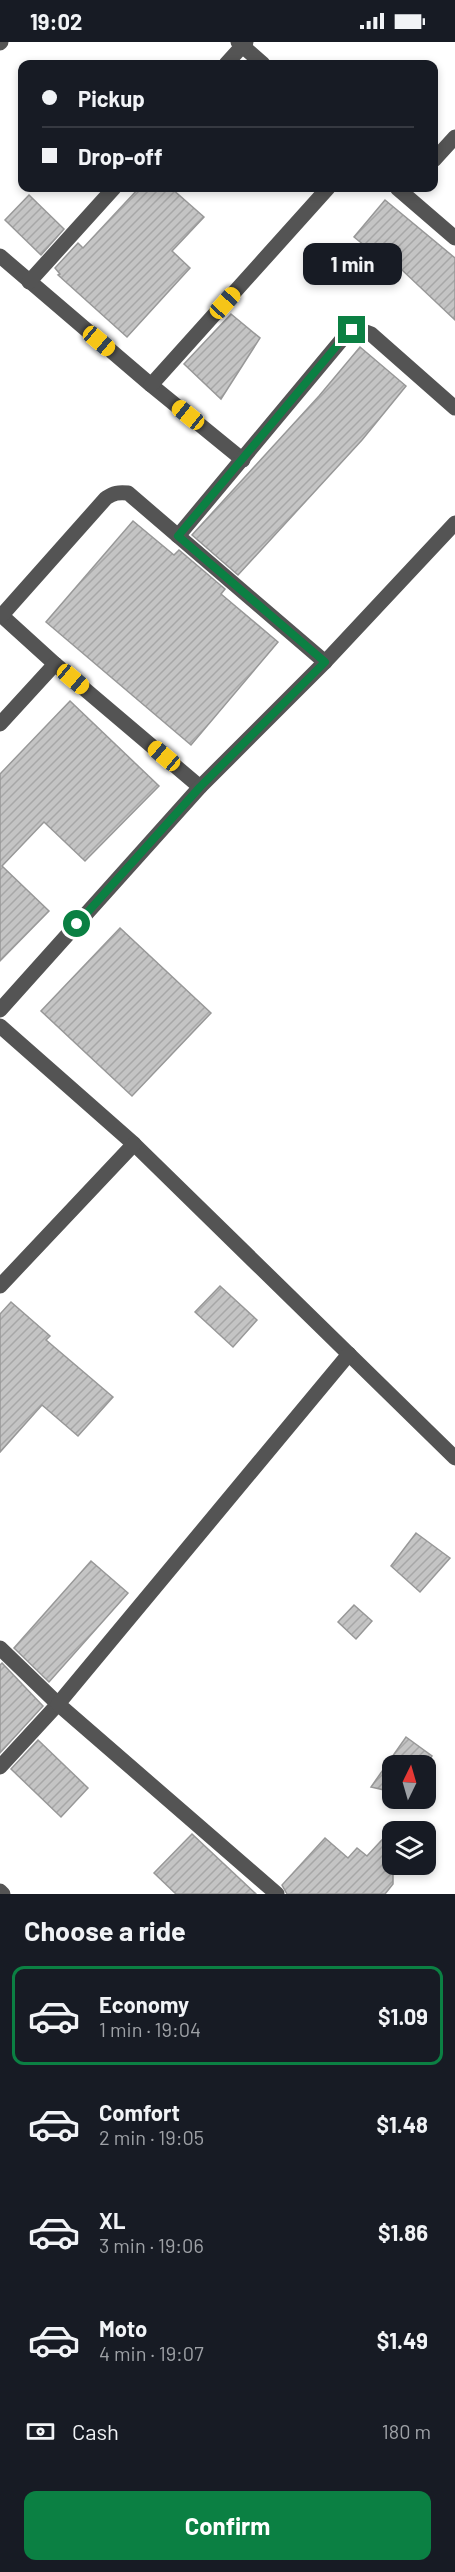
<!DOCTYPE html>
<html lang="en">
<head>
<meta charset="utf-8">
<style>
	:root { --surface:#171b24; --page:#20242c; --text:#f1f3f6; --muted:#9ea1a6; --line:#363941; --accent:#0b8043 }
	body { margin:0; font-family:Barlow,sans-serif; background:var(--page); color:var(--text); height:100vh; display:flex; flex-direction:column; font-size:22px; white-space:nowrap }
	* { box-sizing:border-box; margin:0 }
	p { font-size:20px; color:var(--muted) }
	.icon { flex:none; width:33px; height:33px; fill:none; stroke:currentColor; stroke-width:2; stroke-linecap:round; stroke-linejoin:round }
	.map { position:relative; height:1852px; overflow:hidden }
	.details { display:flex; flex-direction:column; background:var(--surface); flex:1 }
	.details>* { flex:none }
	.top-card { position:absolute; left:18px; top:18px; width:420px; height:132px; border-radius:12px; box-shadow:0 3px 9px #0003; display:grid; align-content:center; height:132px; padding:0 24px; background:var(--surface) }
	.needle { width:39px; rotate:5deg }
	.buttons { position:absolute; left:382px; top:1713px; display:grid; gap:12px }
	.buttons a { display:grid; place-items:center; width:54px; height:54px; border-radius:12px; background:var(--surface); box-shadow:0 3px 9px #0003; font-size:30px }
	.end { position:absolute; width:27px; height:27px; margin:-14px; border:8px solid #0b8043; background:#fff; box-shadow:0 0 0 3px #fff }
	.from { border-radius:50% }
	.bubble { position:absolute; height:42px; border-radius:12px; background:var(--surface); box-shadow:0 3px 9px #0003; font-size:20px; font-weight:700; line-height:42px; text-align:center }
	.car { position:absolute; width:18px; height:36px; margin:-18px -9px; border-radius:8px; box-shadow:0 0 4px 2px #0007; background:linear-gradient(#f5c518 24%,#345 0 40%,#f5c518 0 76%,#345 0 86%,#f5c518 0) }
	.top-card b { display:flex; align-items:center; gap:21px; height:57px; font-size:22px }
	.top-card b+b { border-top:2px solid var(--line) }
	.top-card i { width:15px; height:15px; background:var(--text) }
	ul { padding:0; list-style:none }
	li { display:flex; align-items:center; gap:18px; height:99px; margin:0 12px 9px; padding:0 12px; border:3px solid transparent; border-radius:12px }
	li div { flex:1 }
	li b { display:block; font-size:22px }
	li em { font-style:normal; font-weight:700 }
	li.active { border-color:var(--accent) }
	li>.icon { width:54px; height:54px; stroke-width:1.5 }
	h2 { padding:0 24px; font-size:27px; line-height:72px }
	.pay { display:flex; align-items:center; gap:15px; height:66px; padding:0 24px; font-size:22px }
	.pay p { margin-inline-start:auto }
	.cta { display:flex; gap:12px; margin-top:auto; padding:12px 24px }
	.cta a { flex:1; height:69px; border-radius:12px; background:var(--accent); color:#fff; font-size:24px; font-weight:700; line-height:69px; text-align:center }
	.status { display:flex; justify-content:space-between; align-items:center; height:42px; padding:0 30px; background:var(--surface); direction:ltr }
	.status svg { height:16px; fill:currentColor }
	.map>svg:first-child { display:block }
	.building { fill:url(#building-hatch); stroke:#989898; stroke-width:1.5 }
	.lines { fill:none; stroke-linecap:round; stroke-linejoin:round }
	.minor { stroke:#545454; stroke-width:15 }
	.route { stroke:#0b8043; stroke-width:8 }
</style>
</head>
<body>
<div class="status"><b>19:02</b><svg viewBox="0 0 49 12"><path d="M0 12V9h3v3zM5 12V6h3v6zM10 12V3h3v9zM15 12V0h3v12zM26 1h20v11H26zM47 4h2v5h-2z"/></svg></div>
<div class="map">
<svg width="455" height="1852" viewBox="0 0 455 1852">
	<defs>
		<pattern id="building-hatch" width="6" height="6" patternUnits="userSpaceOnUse" patternTransform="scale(1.5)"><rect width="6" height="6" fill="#c4c4c4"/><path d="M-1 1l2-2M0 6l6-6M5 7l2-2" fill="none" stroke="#a7a7a7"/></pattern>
	</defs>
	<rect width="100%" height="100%" fill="#fff"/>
	<g class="building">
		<polygon points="139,146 171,146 204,175 172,209 190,226 127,295 58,233 60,232 55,226 78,201 83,206"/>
		<polygon points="29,153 64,187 41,213 5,178"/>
		<polygon points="385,158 455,216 455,278 401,227 398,231 354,195"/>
		<polygon points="231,272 260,296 221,357 184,322"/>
		<polygon points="360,305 406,344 362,398 238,533 192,493 319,354"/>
		<polygon points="133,479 174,513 179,508 225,547 221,552 278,600 191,703 46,580"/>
		<polygon points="70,659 159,744 85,819 44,780 2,824 49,869 0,919 0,732"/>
		<polygon points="120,886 211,971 132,1054 41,969"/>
		<polygon points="220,1244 257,1278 233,1305 195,1270"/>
		<polygon points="11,1260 50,1294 46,1298 113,1355 78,1394 42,1363 0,1410 0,1272"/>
		<polygon points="416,1491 450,1516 420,1550 391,1524"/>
		<polygon points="91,1519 128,1551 49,1640 14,1606"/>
		<polygon points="354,1563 372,1579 356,1597 338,1580"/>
		<polygon points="2,1621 43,1664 0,1711 0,1623"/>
		<polygon points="406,1695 432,1714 426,1724 393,1724 393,1750 371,1745"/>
		<polygon points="38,1698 88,1746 61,1775 11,1727"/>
		<polygon points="393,1786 393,1842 385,1852 287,1852 282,1843 325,1796 348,1816 357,1806 367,1814"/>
		<polygon points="192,1792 256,1852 176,1852 154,1831"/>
	</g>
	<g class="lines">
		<g class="minor">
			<polyline points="238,0 263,22"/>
			<polyline points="0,1 1,0"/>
			<polyline points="226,22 246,0"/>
			<polyline points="434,118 455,95"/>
			<polyline points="397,146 455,196"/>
			<polyline points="0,214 151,343 243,418"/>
			<polyline points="29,240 114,146"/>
			<polyline points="151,343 328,146"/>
			<path d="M178,494L344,295C354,287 359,287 371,292L455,366"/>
			<polyline points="0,572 55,622 200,745"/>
			<path d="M2,573L106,456C114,451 118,450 128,451L325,620"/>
			<polyline points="0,682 55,622"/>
			<polyline points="0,968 200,745 325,620 455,481"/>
			<polyline points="0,984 134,1102 455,1416"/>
			<polyline points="0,1244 134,1102"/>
			<polyline points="0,1606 58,1662 0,1725"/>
			<polyline points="0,1849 3,1852"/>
			<polyline points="277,1852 58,1662 349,1312"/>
		</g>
	</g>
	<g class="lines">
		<polyline class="route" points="77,882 200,745 325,620 178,494 344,295 352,288"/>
	</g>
</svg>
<div class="buttons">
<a><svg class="needle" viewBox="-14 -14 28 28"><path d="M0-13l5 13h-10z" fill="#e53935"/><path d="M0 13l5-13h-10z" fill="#9ea1a6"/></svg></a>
<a><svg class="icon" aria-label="layers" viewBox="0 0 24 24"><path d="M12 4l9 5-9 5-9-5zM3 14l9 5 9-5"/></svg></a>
</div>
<i class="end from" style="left:77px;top:882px"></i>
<i class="end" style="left:352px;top:288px"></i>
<div class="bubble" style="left:303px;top:201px;width:99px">1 min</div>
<i class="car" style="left:225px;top:261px;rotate:42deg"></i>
<i class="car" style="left:99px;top:299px;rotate:130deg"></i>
<i class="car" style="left:188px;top:373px;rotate:309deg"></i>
<i class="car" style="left:73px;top:637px;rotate:130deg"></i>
<i class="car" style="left:164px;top:714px;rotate:310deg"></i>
<div class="top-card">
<b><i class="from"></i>Pickup</b>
<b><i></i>Drop-off</b>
</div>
</div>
<section class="details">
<h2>Choose a ride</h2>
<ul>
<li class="active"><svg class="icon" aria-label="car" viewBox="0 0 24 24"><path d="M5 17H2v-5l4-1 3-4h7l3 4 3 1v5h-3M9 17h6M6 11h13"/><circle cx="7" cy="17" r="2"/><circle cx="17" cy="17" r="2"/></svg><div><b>Economy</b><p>1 min · 19:04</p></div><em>$1.09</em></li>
<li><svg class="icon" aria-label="car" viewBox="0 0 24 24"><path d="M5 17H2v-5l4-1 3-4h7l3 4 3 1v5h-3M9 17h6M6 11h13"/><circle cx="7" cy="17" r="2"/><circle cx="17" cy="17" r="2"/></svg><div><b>Comfort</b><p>2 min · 19:05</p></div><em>$1.48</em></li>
<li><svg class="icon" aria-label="car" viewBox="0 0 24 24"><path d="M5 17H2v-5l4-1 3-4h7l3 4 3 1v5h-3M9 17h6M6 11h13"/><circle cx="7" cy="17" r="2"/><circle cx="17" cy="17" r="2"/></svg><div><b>XL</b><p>3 min · 19:06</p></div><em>$1.86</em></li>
<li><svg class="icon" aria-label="car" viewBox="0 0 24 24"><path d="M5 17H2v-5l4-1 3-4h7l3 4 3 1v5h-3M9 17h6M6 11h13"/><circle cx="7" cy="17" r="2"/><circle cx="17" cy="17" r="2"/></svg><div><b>Moto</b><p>4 min · 19:07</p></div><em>$1.49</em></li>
</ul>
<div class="pay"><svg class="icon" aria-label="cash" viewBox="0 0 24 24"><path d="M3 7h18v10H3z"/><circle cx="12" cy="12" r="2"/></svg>Cash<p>180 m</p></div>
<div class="cta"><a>Confirm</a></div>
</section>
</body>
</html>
